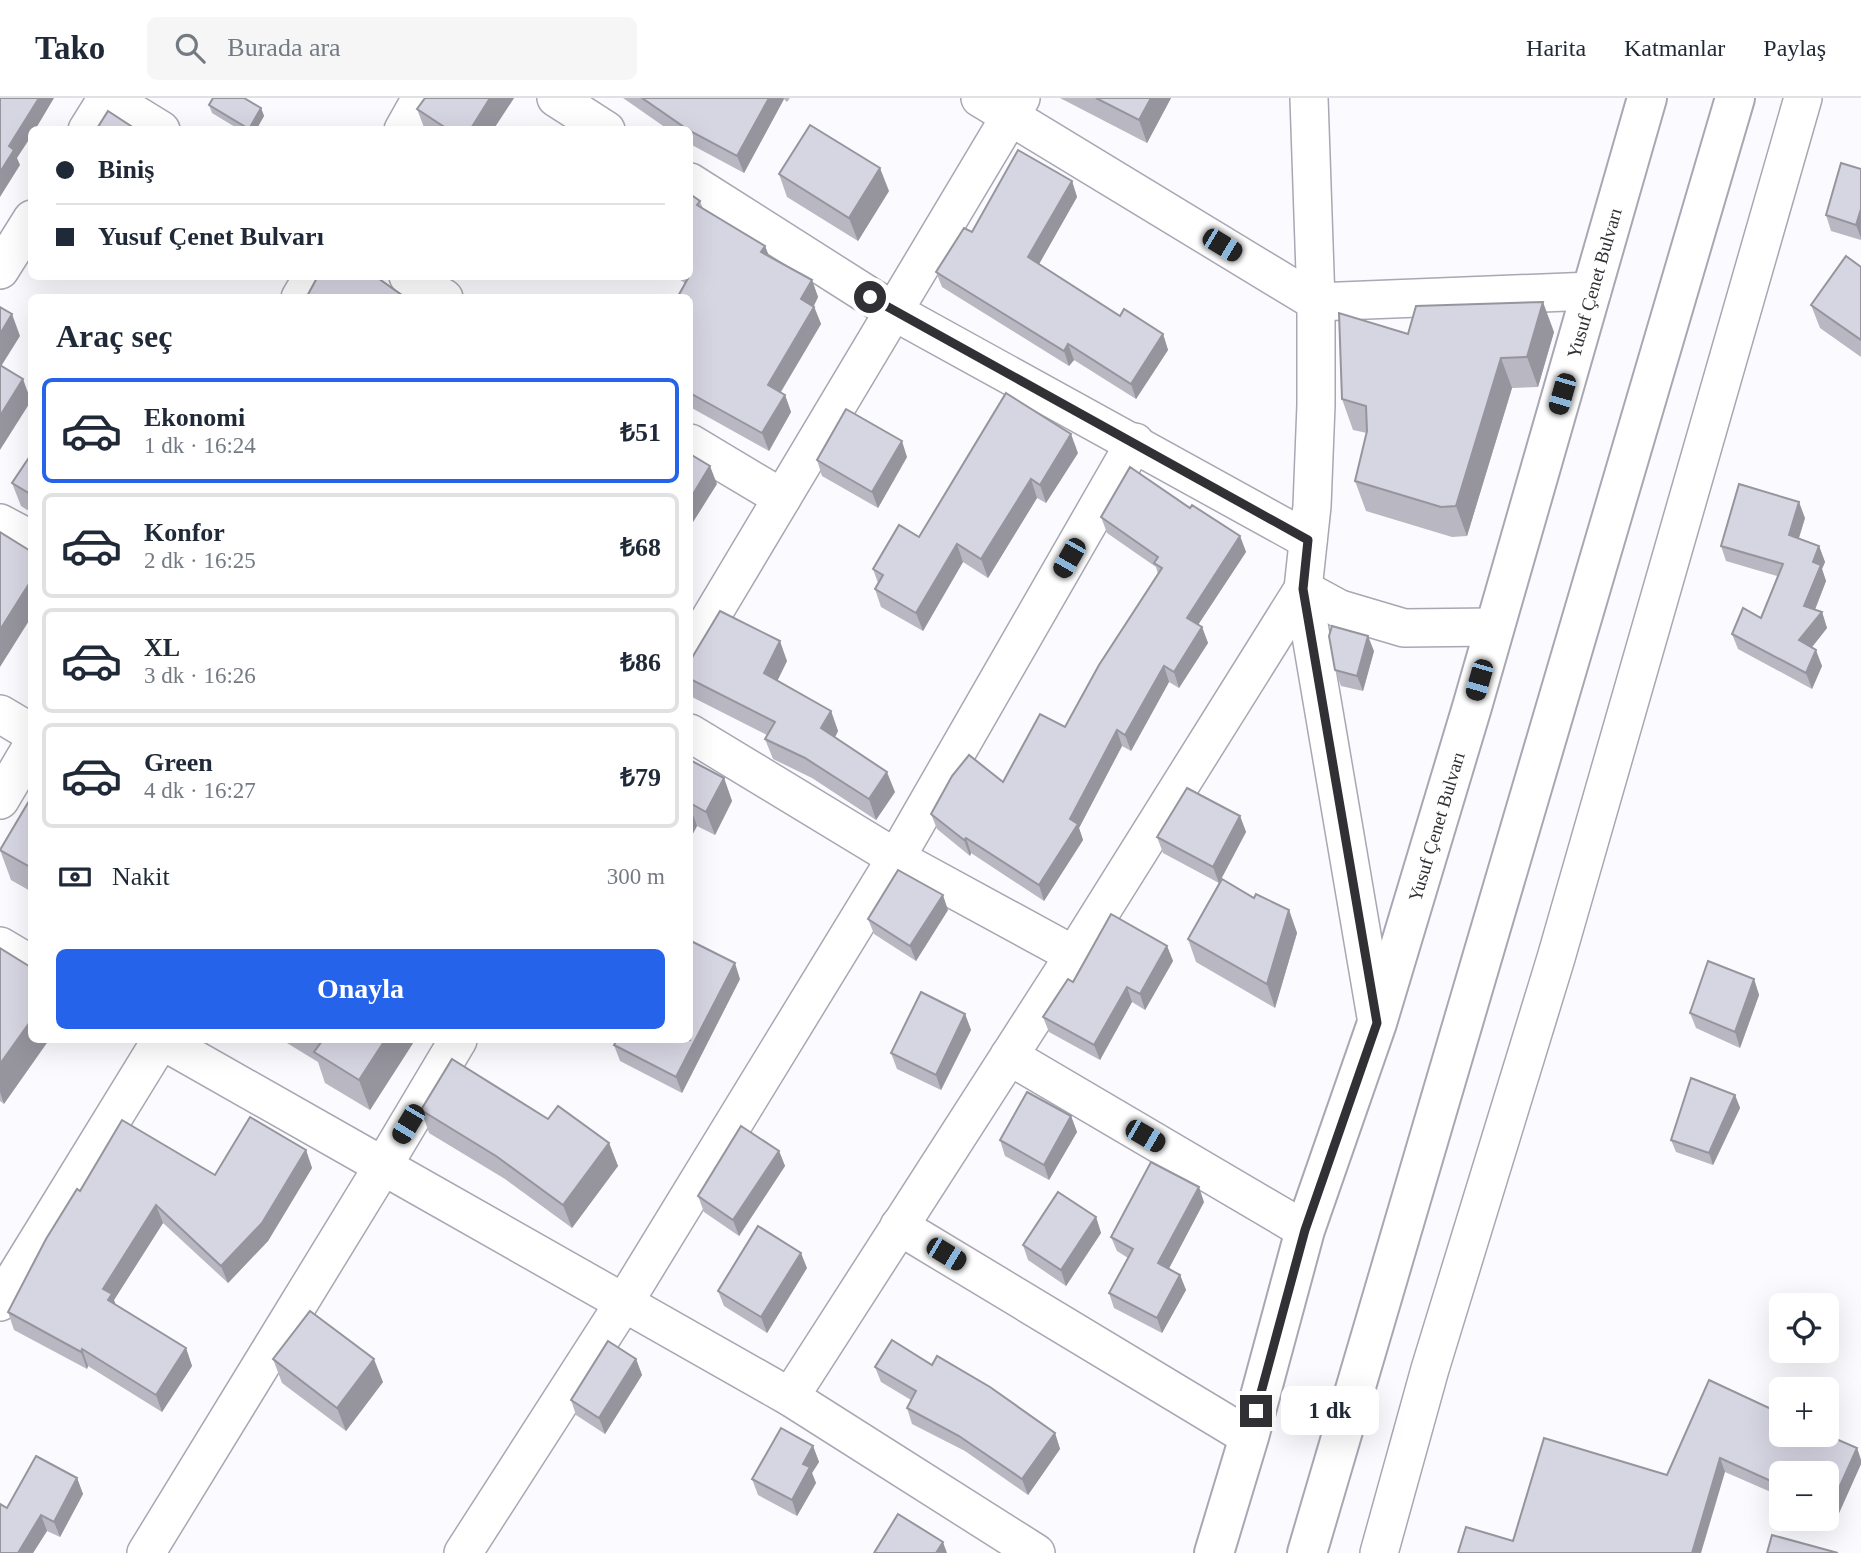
<!DOCTYPE html>
<html lang="tr">
<head>
<meta charset="utf-8">
<style>
	:root { --surface:#fff; --page:#f6f6f7; --text:#1f2937; --muted:#747a83; --line:#e0e1e3; --accent:#2563eb }
	body { margin:0; font-family:Georgia,serif; background:var(--page); color:var(--text); height:100vh; display:flex; flex-direction:column; font-size:26px; white-space:nowrap }
	* { box-sizing:border-box; margin:0 }
	p { font-size:23px; color:var(--muted) }
	.icon { flex:none; width:38px; height:38px; fill:none; stroke:currentColor; stroke-width:2; stroke-linecap:round; stroke-linejoin:round }
	.map { position:relative; flex:1; overflow:hidden }
	.drawer { position:absolute; left:28px; top:196px; width:665px; height:749px; display:flex; flex-direction:column; background:var(--surface); border-radius:10px; box-shadow:0 7px 28px #0002 }
	.drawer>* { flex:none }
	.guide { position:absolute; left:28px; top:28px; width:665px; height:154px; border-radius:10px; box-shadow:0 7px 28px #0002; display:grid; align-content:center; height:154px; padding:0 28px; background:var(--surface) }
	.tools { position:absolute; left:1769px; top:1195px; display:grid; gap:14px }
	.tools a { display:grid; place-items:center; width:70px; height:70px; border-radius:10px; background:var(--surface); box-shadow:0 7px 28px #0002; font-size:35px }
	.end { position:absolute; width:32px; height:32px; margin:-16px; border:9px solid #313035; background:#fff; box-shadow:0 0 0 4px #fff }
	.from { border-radius:50% }
	.bubble { position:absolute; height:49px; border-radius:10px; background:var(--surface); box-shadow:0 7px 28px #0002; font-size:23px; font-weight:700; line-height:49px; text-align:center }
	.car { position:absolute; width:21px; height:42px; margin:-21px -10px; border-radius:9px; box-shadow:0 0 5px 2px #0007; background:linear-gradient(#222 24%,#8ab4d8 0 40%,#222 0 76%,#8ab4d8 0 86%,#222 0) }
	.guide b { display:flex; align-items:center; gap:24px; height:66px; font-size:26px }
	.guide b+b { border-top:2px solid var(--line) }
	.guide i { width:18px; height:18px; background:var(--text) }
	ul { padding:0; list-style:none }
	li { display:flex; align-items:center; gap:21px; height:105px; margin:0 14px 10px; padding:0 14px; border:4px solid var(--line); border-radius:10px }
	li div { flex:1 }
	li b { display:block; font-size:26px }
	li em { font-style:normal; font-weight:700 }
	li.on { border-color:var(--accent) }
	li>.icon { width:63px; height:63px; stroke-width:1.5 }
	h2 { padding:0 28px; font-size:32px; line-height:84px }
	.pay { display:flex; align-items:center; gap:18px; height:77px; padding:0 28px; font-size:26px }
	.pay p { margin-inline-start:auto }
	.primary-button { display:flex; gap:14px; margin-top:auto; padding:14px 28px }
	.primary-button a { flex:1; height:80px; border-radius:10px; background:var(--accent); color:#fff; font-size:28px; font-weight:700; line-height:80px; text-align:center }
	header { display:flex; align-items:center; gap:42px; box-sizing:border-box; height:98px; padding:0 35px; background:var(--surface); border-bottom:2px solid var(--line) }
	header strong { font-size:33px }
	nav { display:flex; gap:38px; margin-inline-start:auto; font-size:24px }
	.search { width:490px; height:63px; background:var(--page); display:flex; align-items:center; gap:18px; box-sizing:border-box; padding:0 24px; border-radius:10px; color:var(--muted); font-size:26px }
	.map>svg:first-child { display:block }
	.lines { fill:none; stroke-linecap:round; stroke-linejoin:round }
	.minor-casing { stroke:#a8a7b3; stroke-width:40 }
	.trunk-casing { stroke:#a8a7b3; stroke-width:42 }
	.minor { stroke:#fff; stroke-width:37 }
	.trunk { stroke:#fff; stroke-width:38 }
	.wall { fill:#b8b7c2 }
	.shaded-wall { fill:#96959e }
	.building { fill:#d6d5e2; stroke:#96959e; stroke-width:2 }
	.route { stroke:#313035; stroke-width:9 }
	.labels { text-anchor:middle; dominant-baseline:central; stroke-width:5; stroke-linejoin:round; paint-order:stroke }
	.street-label { font-size:19px; fill:#313035; stroke:#fff }
</style>
</head>
<body>
<header>
<strong>Tako</strong>
<div class="search"><svg class="icon" aria-label="search" viewBox="0 0 24 24"><circle cx="10" cy="10" r="6"/><path d="M15 15l6 6"/></svg>Burada ara</div>
<nav><a>Harita</a><a>Katmanlar</a><a>Paylaş</a></nav>
</header>
<div class="map">
<svg width="1861" height="1455" viewBox="0 0 1861 1455">
	<rect width="100%" height="100%" fill="#fafaff"/>
	<g class="lines">
		<g class="minor-casing">
			<g id="minor">
				<polyline points="109,0 161,32"/>
				<polyline points="556,0 606,32"/>
				<polyline points="980,0 1316,204 1592,193"/>
				<polyline points="87,32 107,0"/>
				<polyline points="403,32 421,0"/>
				<polyline points="690,84 893,213 1308,442"/>
				<polyline points="0,172 32,121"/>
				<polyline points="408,178 444,200"/>
				<polyline points="300,200 313,178"/>
				<polyline points="690,345 782,400"/>
				<polyline points="0,425 32,442"/>
				<polyline points="1303,491 1377,925"/>
				<polyline points="1303,491 1340,511 1404,530 1495,529"/>
				<polyline points="690,554 1021,0"/>
				<polyline points="0,616 32,635"/>
				<polyline points="690,635 896,760 1074,857"/>
				<polyline points="0,702 32,648"/>
				<polyline points="0,848 32,867"/>
				<polyline points="1009,958 1305,1132"/>
				<polyline points="899,1128 1249,1339"/>
				<polyline points="0,1204 161,942 383,1068 458,942"/>
				<polyline points="790,1299 1074,857 1303,491 1312,408 1316,307 1316,204 1309,0"/>
				<polyline points="146,1455 383,1068 790,1299 1036,1455"/>
				<polyline points="463,1455 625,1203 896,760 1135,344"/>
				<polyline points="1379,1455 1430,1271 1556,860 1803,0"/>
			</g>
		</g>
		<g class="trunk-casing">
			<g id="trunk">
				<path id="s1" d="M1214,1455L1249,1339L1305,1132L1377,925L1472,609L1647,0"/>
				<polyline points="1307,1455 1735,0"/>
			</g>
		</g>
		<use href="#minor" class="minor"/>
		<use href="#trunk" class="trunk"/>
	</g>
	<g class="wall">
		<polygon points="514,0 493,32 425,32 417,11"/>
		<polygon points="623,0 790,0 787,4 784,1 744,75 690,46 690,32 669,32"/>
		<polygon points="1060,0 1171,0 1147,45"/>
		<polygon points="209,7 261,10 264,18 256,32 240,32 212,15"/>
		<polygon points="1861,71 1861,142 1831,133 1826,117"/>
		<polygon points="779,76 889,93 858,143 787,99"/>
		<polygon points="1072,83 1077,99 1039,166 1120,218 1163,236 1168,252 1136,301 1074,262 1069,268 942,189 936,174 972,134"/>
		<polygon points="690,96 700,103 703,111 765,148 769,159 812,182 818,199 814,208 821,226 781,294 785,297 791,314 769,353 690,309 690,200 685,185 674,178 690,178"/>
		<polygon points="1861,169 1861,259 1820,230 1811,207"/>
		<polygon points="1554,234 1538,289 1512,290 1467,438 1452,439 1366,413 1355,383 1367,335 1353,332 1342,301 1408,236"/>
		<polygon points="32,355 32,415 21,408 12,385"/>
		<polygon points="1078,355 1046,405 1037,400 988,480 963,464 923,533 881,509 875,491 878,485 873,471 919,439"/>
		<polygon points="907,359 878,410 822,378 817,362"/>
		<polygon points="1190,410 1240,438 1246,454 1198,527 1202,529 1208,545 1179,590 1169,584 1131,653 1122,648 1079,730 1083,742 1044,803 971,755 970,758 937,731 931,716 1003,684 1065,629 1158,476 1156,469 1107,435 1101,419"/>
		<polygon points="1805,420 1799,440 1819,448 1825,464 1822,471 1826,483 1815,512 1822,514 1827,530 1812,549 1822,568 1812,591 1738,551 1732,536 1761,520 1777,478 1726,463 1721,448"/>
		<polygon points="1374,553 1363,593 1341,588 1335,572"/>
		<polygon points="690,563 787,563 777,583 831,613 838,633 835,639 895,694 876,722 812,680 773,661 765,641 767,637 690,598"/>
		<polygon points="690,662 724,680 732,703 715,737 697,728 690,741"/>
		<polygon points="32,698 32,794 11,782 0,752"/>
		<polygon points="1240,718 1246,734 1219,785 1163,755 1157,739"/>
		<polygon points="1254,800 1289,812 1297,835 1275,910 1196,864 1188,841"/>
		<polygon points="948,812 916,863 874,836 868,821"/>
		<polygon points="1167,848 1173,863 1145,912 1132,904 1100,962 1049,934 1043,919 1073,884"/>
		<polygon points="0,850 4,1006 0,1003"/>
		<polygon points="740,881 682,995 620,963 614,947"/>
		<polygon points="1754,881 1759,897 1740,950 1696,930 1690,915"/>
		<polygon points="965,916 971,932 941,992 897,971 891,955"/>
		<polygon points="282,942 415,942 370,1012 325,985 318,964"/>
		<polygon points="1735,997 1740,1010 1713,1067 1676,1054 1671,1042"/>
		<polygon points="421,1012 548,1021 609,1045 618,1068 572,1130 505,1081 429,1035"/>
		<polygon points="1071,1018 1077,1034 1049,1082 1005,1058 1000,1042"/>
		<polygon points="306,1052 312,1070 268,1143 228,1185 163,1125 114,1202 115,1207 186,1250 192,1268 162,1314 88,1268 87,1271 14,1232 8,1214 80,1093 215,1077"/>
		<polygon points="779,1053 785,1068 739,1138 704,1114 698,1098"/>
		<polygon points="1204,1104 1169,1170 1180,1177 1186,1192 1162,1235 1114,1210 1109,1195 1128,1160 1117,1153 1111,1139"/>
		<polygon points="1096,1119 1101,1135 1066,1188 1028,1162 1023,1147"/>
		<polygon points="807,1170 767,1235 724,1208 718,1193"/>
		<polygon points="273,1261 383,1284 346,1333 282,1285"/>
		<polygon points="636,1261 642,1277 605,1336 576,1317 571,1302"/>
		<polygon points="932,1267 1055,1335 1060,1351 1028,1397 965,1353 912,1326 907,1310 911,1302 881,1284 875,1269"/>
		<polygon points="1709,1282 1857,1350 1861,1362 1861,1366 1835,1424 1827,1420 1827,1376 1782,1376 1782,1399 1725,1374 1513,1443 1667,1377"/>
		<polygon points="813,1348 819,1364 812,1375 816,1385 797,1418 758,1397 752,1381"/>
		<polygon points="77,1380 83,1396 60,1439 47,1433 33,1455 0,1455 7,1410"/>
	</g>
	<g class="shaded-wall">
		<polygon points="39,0 54,0 35,32 32,32 32,37 17,60 20,67 0,99 0,74 9,48"/>
		<polygon points="490,0 514,0 493,32 470,32"/>
		<polygon points="769,0 783,0 784,1 744,75 737,58"/>
		<polygon points="1151,0 1171,0 1147,45 1139,22"/>
		<polygon points="261,10 264,18 256,32 249,32"/>
		<polygon points="880,70 889,93 858,143 849,120"/>
		<polygon points="1072,83 1077,99 1034,175 1028,159"/>
		<polygon points="1861,111 1861,140 1856,127"/>
		<polygon points="765,148 772,165 761,154"/>
		<polygon points="812,182 818,199 808,219 801,201"/>
		<polygon points="1543,204 1554,234 1538,289 1527,259"/>
		<polygon points="814,209 821,226 774,305 768,287"/>
		<polygon points="12,216 20,238 0,270 0,236"/>
		<polygon points="1163,236 1168,252 1136,301 1131,286"/>
		<polygon points="1068,246 1074,262 1069,268 1064,253"/>
		<polygon points="1501,260 1512,290 1467,438 1456,408"/>
		<polygon points="23,281 31,303 0,352 0,318"/>
		<polygon points="785,297 791,314 769,353 762,335"/>
		<polygon points="1071,336 1078,355 1046,405 1040,387"/>
		<polygon points="902,343 907,359 878,410 872,394"/>
		<polygon points="710,368 717,386 690,429 690,401"/>
		<polygon points="1031,381 1037,400 988,480 981,461"/>
		<polygon points="1799,404 1805,420 1795,452 1789,437"/>
		<polygon points="1240,438 1246,454 1192,536 1187,520"/>
		<polygon points="957,446 963,464 923,533 916,515"/>
		<polygon points="1819,448 1825,464 1822,471 1826,483 1810,524 1804,508 1813,464"/>
		<polygon points="32,481 32,518 0,569 0,532"/>
		<polygon points="1822,514 1827,530 1805,558 1799,542"/>
		<polygon points="1202,529 1208,545 1179,590 1174,574"/>
		<polygon points="1368,538 1374,553 1363,593 1357,578"/>
		<polygon points="780,543 787,563 771,596 764,575"/>
		<polygon points="1816,552 1822,568 1812,591 1806,575"/>
		<polygon points="1164,568 1169,584 1131,653 1125,637"/>
		<polygon points="831,613 838,633 829,651 821,630"/>
		<polygon points="1117,632 1122,648 1079,730 1083,742 1044,803 1039,787 1070,721"/>
		<polygon points="887,674 895,694 876,722 869,701"/>
		<polygon points="724,680 732,703 715,737 706,714"/>
		<polygon points="690,708 697,728 690,741"/>
		<polygon points="1240,718 1246,734 1219,785 1213,769"/>
		<polygon points="966,740 971,755 970,758 964,742"/>
		<polygon points="943,797 948,812 916,863 910,848"/>
		<polygon points="1289,812 1297,835 1275,910 1267,886"/>
		<polygon points="1167,848 1173,863 1145,912 1140,896"/>
		<polygon points="735,865 740,881 682,995 676,979"/>
		<polygon points="1754,881 1759,897 1740,950 1735,934"/>
		<polygon points="1127,889 1132,904 1100,962 1094,947"/>
		<polygon points="965,916 971,932 941,992 936,977"/>
		<polygon points="32,921 32,942 49,942 4,1006 0,994 0,966"/>
		<polygon points="385,942 415,942 370,1012 359,982"/>
		<polygon points="1735,997 1740,1010 1713,1067 1709,1055"/>
		<polygon points="1071,1018 1077,1034 1049,1082 1044,1067"/>
		<polygon points="609,1045 618,1068 572,1130 563,1107"/>
		<polygon points="306,1052 312,1070 268,1143 228,1185 221,1168"/>
		<polygon points="779,1053 785,1068 739,1138 733,1122"/>
		<polygon points="1199,1089 1204,1104 1164,1180 1158,1165"/>
		<polygon points="156,1107 163,1125 114,1202 118,1213 115,1219 103,1191"/>
		<polygon points="1096,1119 1101,1135 1066,1188 1061,1172"/>
		<polygon points="801,1155 807,1170 767,1235 761,1219"/>
		<polygon points="1180,1177 1186,1192 1162,1235 1157,1220"/>
		<polygon points="186,1250 192,1268 162,1314 156,1297"/>
		<polygon points="82,1251 88,1268 87,1271 81,1254"/>
		<polygon points="374,1261 383,1284 346,1333 337,1310"/>
		<polygon points="636,1261 642,1277 605,1336 599,1320"/>
		<polygon points="1055,1335 1060,1351 1028,1397 1022,1381"/>
		<polygon points="813,1348 819,1364 812,1375 816,1385 797,1418 792,1402 803,1366"/>
		<polygon points="1857,1350 1861,1362 1861,1366 1835,1424 1830,1410"/>
		<polygon points="1720,1360 1725,1374 1701,1455 1692,1455"/>
		<polygon points="77,1380 83,1396 60,1439 54,1424"/>
		<polygon points="41,1417 47,1433 33,1455 18,1455"/>
		<polygon points="943,1444 947,1455 936,1455"/>
	</g>
	<g class="building">
		<polygon points="0,0 39,0 9,48 14,52 0,74"/>
		<polygon points="213,0 244,0 261,10 249,31 209,7"/>
		<polygon points="425,0 490,0 470,32 449,32 417,11"/>
		<polygon points="642,0 769,0 737,58 690,33 690,32 687,31"/>
		<polygon points="1096,0 1151,0 1139,22"/>
		<polygon points="108,13 137,32 96,32"/>
		<polygon points="810,27 880,70 849,120 779,76"/>
		<polygon points="1018,52 1072,83 1028,159 1120,218 1124,211 1163,236 1131,286 1068,246 1064,253 936,174 964,130 972,134"/>
		<polygon points="1841,65 1861,71 1861,111 1856,127 1826,117"/>
		<polygon points="690,96 700,103 697,107 765,148 761,154 812,182 801,201 814,209 768,287 785,297 762,335 690,295 690,200 677,200 691,175 690,174"/>
		<polygon points="1846,158 1861,169 1861,242 1811,207"/>
		<polygon points="318,178 375,178 406,200 306,200"/>
		<polygon points="1543,204 1527,259 1501,260 1456,408 1441,409 1355,383 1367,333 1366,308 1342,301 1339,215 1408,236 1416,208"/>
		<polygon points="0,209 12,216 0,236"/>
		<polygon points="0,267 23,281 0,318"/>
		<polygon points="1006,295 1071,336 1040,387 1031,381 981,461 957,446 916,515 875,491 883,477 873,471 899,427 919,439"/>
		<polygon points="846,311 902,343 872,394 817,362"/>
		<polygon points="32,355 32,397 12,385"/>
		<polygon points="690,356 710,368 690,401"/>
		<polygon points="1130,369 1190,410 1192,407 1240,438 1187,520 1202,529 1174,574 1164,568 1125,637 1117,632 1070,721 1078,726 1039,787 966,740 964,742 931,716 952,678 969,657 1003,684 1040,616 1065,629 1099,567 1162,470 1154,465 1158,459 1101,419"/>
		<polygon points="1739,386 1799,404 1789,437 1819,448 1813,464 1821,467 1804,508 1822,514 1799,542 1816,552 1806,575 1732,536 1743,510 1761,520 1783,466 1721,448"/>
		<polygon points="0,434 32,454 32,481 0,532"/>
		<polygon points="720,513 780,543 764,575 831,613 821,630 887,674 869,701 805,660 765,641 775,624 690,581 690,563"/>
		<polygon points="1332,528 1368,538 1357,578 1335,572 1329,538"/>
		<polygon points="690,662 724,680 706,714 690,705"/>
		<polygon points="1187,690 1240,718 1213,769 1157,739"/>
		<polygon points="32,698 32,770 0,752"/>
		<polygon points="898,772 943,797 910,848 868,821"/>
		<polygon points="1222,781 1254,800 1256,796 1289,812 1267,886 1188,841"/>
		<polygon points="1111,816 1167,848 1140,896 1127,889 1094,947 1043,919 1068,881 1073,884"/>
		<polygon points="691,843 735,865 676,979 614,947 617,942 690,942 690,845"/>
		<polygon points="0,850 32,870 32,921 0,966"/>
		<polygon points="1708,863 1754,881 1735,934 1690,915"/>
		<polygon points="921,894 965,916 936,977 891,955"/>
		<polygon points="320,942 385,942 359,982 314,954 322,943"/>
		<polygon points="452,961 548,1021 558,1008 609,1045 563,1107 496,1058 421,1012"/>
		<polygon points="1691,980 1735,997 1709,1055 1671,1042"/>
		<polygon points="1027,994 1071,1018 1044,1067 1000,1042"/>
		<polygon points="250,1019 306,1052 262,1125 221,1168 156,1107 103,1191 112,1196 108,1202 186,1250 156,1297 82,1251 81,1254 8,1214 46,1141 77,1091 80,1093 122,1022 215,1077"/>
		<polygon points="741,1028 779,1053 733,1122 698,1098"/>
		<polygon points="1151,1064 1199,1089 1158,1165 1180,1177 1157,1220 1109,1195 1133,1151 1111,1139"/>
		<polygon points="1058,1094 1096,1119 1061,1172 1023,1147"/>
		<polygon points="758,1128 801,1155 761,1219 718,1193"/>
		<polygon points="310,1213 374,1261 337,1310 273,1261"/>
		<polygon points="892,1242 932,1267 937,1258 990,1289 1055,1335 1022,1381 959,1338 907,1310 916,1293 875,1269"/>
		<polygon points="608,1243 636,1261 599,1320 571,1302"/>
		<polygon points="1709,1282 1782,1316 1782,1337 1827,1337 1857,1350 1830,1410 1827,1408 1827,1376 1782,1376 1782,1388 1720,1360 1692,1455 1458,1455 1466,1429 1513,1443 1544,1340 1667,1377"/>
		<polygon points="781,1330 813,1348 803,1366 810,1369 792,1402 752,1381"/>
		<polygon points="36,1358 77,1380 54,1424 41,1417 18,1455 0,1455 0,1406 7,1410"/>
		<polygon points="898,1416 943,1444 936,1455 874,1455"/>
		<polygon points="1772,1437 1838,1455 1767,1455"/>
	</g>
	<g class="lines">
		<polyline class="route" points="870,199 1308,442 1303,491 1377,925 1305,1132 1256,1313"/>
	</g>
	<g class="labels">
		<g class="street-label">
			<text stroke="none"><textPath href="#s1" startOffset="1326">Yusuf Çenet Bulvarı</textPath></text>
			<text stroke="none"><textPath href="#s1" startOffset="760">Yusuf Çenet Bulvarı</textPath></text>
		</g>
	</g>
</svg>
<div class="tools">
<a><svg class="icon" aria-label="locate" viewBox="0 0 24 24"><circle cx="12" cy="12" r="6"/><path d="M12 2v4M12 18v4M2 12h4M18 12h4"/></svg></a>
<a>+</a>
<a>−</a>
</div>
<i class="end from" style="left:870px;top:199px"></i>
<i class="end" style="left:1256px;top:1313px"></i>
<div class="bubble" style="left:1281px;top:1288px;width:98px">1 dk</div>
<i class="car" style="left:1222px;top:147px;rotate:121deg"></i>
<i class="car" style="left:1562px;top:296px;rotate:196deg"></i>
<i class="car" style="left:1069px;top:460px;rotate:210deg"></i>
<i class="car" style="left:1479px;top:582px;rotate:196deg"></i>
<i class="car" style="left:408px;top:1026px;rotate:211deg"></i>
<i class="car" style="left:1145px;top:1038px;rotate:120deg"></i>
<i class="car" style="left:946px;top:1156px;rotate:121deg"></i>
<div class="guide">
<b><i class="from"></i>Biniş</b>
<b><i></i>Yusuf Çenet Bulvarı</b>
</div>
<section class="drawer">
<h2>Araç seç</h2>
<ul>
<li class="on"><svg class="icon" aria-label="car" viewBox="0 0 24 24"><path d="M5 17H2v-5l4-1 3-4h7l3 4 3 1v5h-3M9 17h6M6 11h13"/><circle cx="7" cy="17" r="2"/><circle cx="17" cy="17" r="2"/></svg><div><b>Ekonomi</b><p>1 dk · 16:24</p></div><em>₺51</em></li>
<li><svg class="icon" aria-label="car" viewBox="0 0 24 24"><path d="M5 17H2v-5l4-1 3-4h7l3 4 3 1v5h-3M9 17h6M6 11h13"/><circle cx="7" cy="17" r="2"/><circle cx="17" cy="17" r="2"/></svg><div><b>Konfor</b><p>2 dk · 16:25</p></div><em>₺68</em></li>
<li><svg class="icon" aria-label="car" viewBox="0 0 24 24"><path d="M5 17H2v-5l4-1 3-4h7l3 4 3 1v5h-3M9 17h6M6 11h13"/><circle cx="7" cy="17" r="2"/><circle cx="17" cy="17" r="2"/></svg><div><b>XL</b><p>3 dk · 16:26</p></div><em>₺86</em></li>
<li><svg class="icon" aria-label="car" viewBox="0 0 24 24"><path d="M5 17H2v-5l4-1 3-4h7l3 4 3 1v5h-3M9 17h6M6 11h13"/><circle cx="7" cy="17" r="2"/><circle cx="17" cy="17" r="2"/></svg><div><b>Green</b><p>4 dk · 16:27</p></div><em>₺79</em></li>
</ul>
<div class="pay"><svg class="icon" aria-label="cash" viewBox="0 0 24 24"><path d="M3 7h18v10H3z"/><circle cx="12" cy="12" r="2"/></svg>Nakit<p>300 m</p></div>
<div class="primary-button"><a>Onayla</a></div>
</section>
</div>
</body>
</html>
